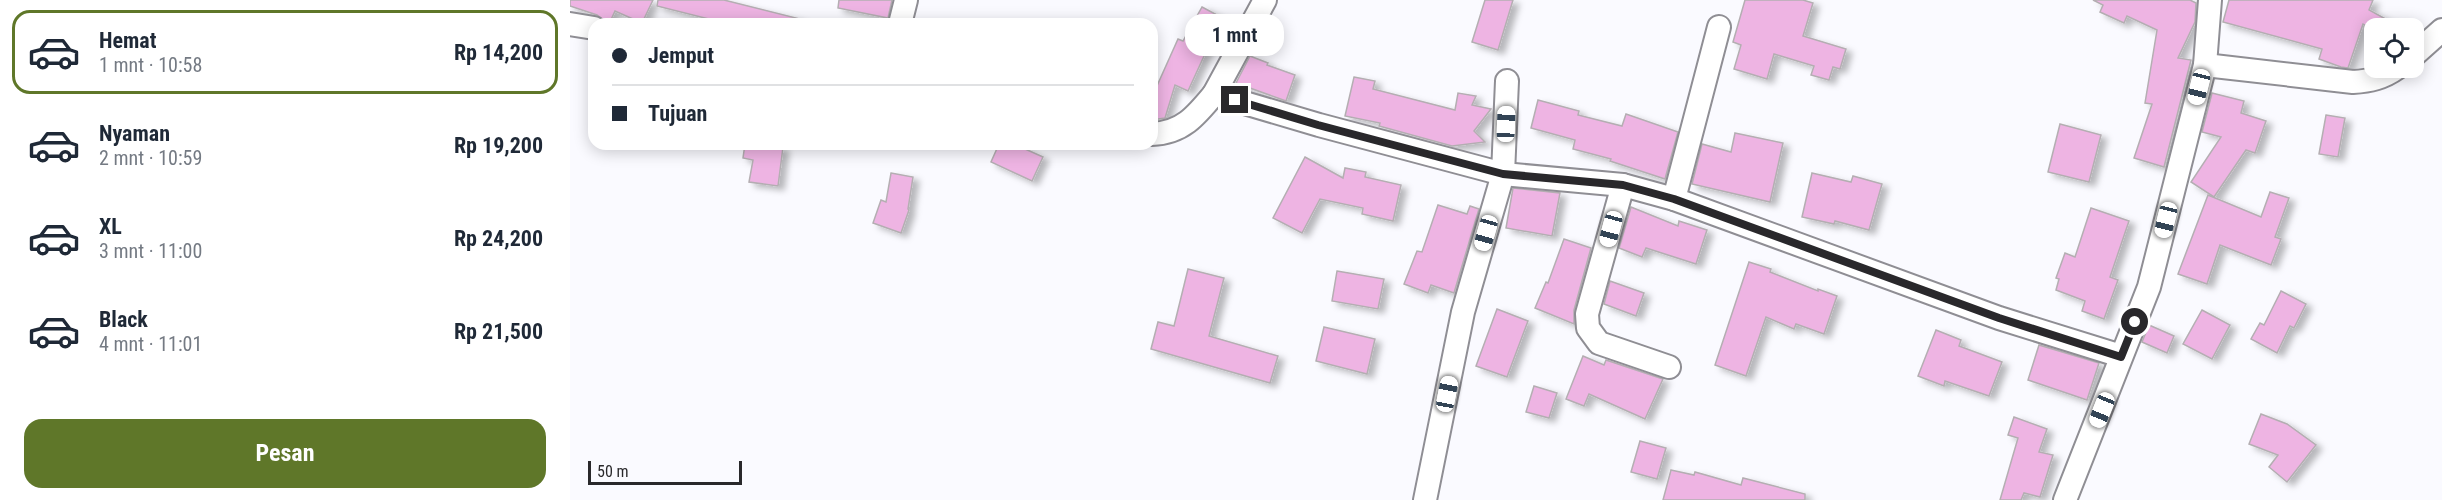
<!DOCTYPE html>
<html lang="id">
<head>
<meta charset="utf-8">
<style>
	:root { --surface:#fff; --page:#f6f6f7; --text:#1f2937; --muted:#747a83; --line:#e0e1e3; --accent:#5f7729 }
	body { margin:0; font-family:"Roboto Condensed",sans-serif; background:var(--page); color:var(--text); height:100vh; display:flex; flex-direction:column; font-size:22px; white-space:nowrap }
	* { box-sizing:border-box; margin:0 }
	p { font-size:20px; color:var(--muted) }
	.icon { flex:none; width:33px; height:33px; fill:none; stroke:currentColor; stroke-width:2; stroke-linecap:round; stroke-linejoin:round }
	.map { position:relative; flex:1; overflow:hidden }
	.sheet { display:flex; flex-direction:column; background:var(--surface); width:570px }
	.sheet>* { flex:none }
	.top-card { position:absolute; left:18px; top:18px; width:570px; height:132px; border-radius:18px; box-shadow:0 3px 15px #0003; display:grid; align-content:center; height:132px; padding:0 24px; background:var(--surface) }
	.controls { position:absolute; left:1794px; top:18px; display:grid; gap:12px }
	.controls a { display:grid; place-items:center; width:60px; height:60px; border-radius:12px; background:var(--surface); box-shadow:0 3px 15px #0003; font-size:30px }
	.scale { position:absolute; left:18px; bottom:15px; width:154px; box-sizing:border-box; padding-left:6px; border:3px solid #29282b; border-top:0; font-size:16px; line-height:21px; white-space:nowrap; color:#29282b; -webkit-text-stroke:4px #fafaff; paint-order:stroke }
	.end { position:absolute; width:27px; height:27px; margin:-14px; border:8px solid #29282b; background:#fff; box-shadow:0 0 0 3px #fff }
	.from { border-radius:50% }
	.bubble { position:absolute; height:42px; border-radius:18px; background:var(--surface); box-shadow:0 3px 15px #0003; font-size:20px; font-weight:700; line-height:42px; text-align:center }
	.car { position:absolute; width:18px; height:36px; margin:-18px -9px; border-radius:8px; box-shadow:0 0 4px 2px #0007; background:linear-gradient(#fff 24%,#345 0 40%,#fff 0 76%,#345 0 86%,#fff 0) }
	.top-card b { display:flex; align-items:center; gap:21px; height:57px; font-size:22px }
	.top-card b+b { border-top:2px solid var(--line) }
	.top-card i { width:15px; height:15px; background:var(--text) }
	ul { padding:10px 0 0; list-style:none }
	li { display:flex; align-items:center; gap:18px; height:84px; margin:0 12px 9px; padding:0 12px; border:3px solid transparent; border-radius:18px }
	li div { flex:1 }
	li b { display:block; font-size:22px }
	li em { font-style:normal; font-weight:700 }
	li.selected { border-color:var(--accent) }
	li>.icon { width:54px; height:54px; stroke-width:1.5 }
	.button { display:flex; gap:12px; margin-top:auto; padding:12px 24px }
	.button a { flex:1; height:69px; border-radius:18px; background:var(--accent); color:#fff; font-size:24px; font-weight:700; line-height:69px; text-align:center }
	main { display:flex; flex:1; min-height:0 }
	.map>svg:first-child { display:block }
	.building { fill:#eeb4e3; stroke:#b4aeb2; stroke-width:1.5; filter:url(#shadow) }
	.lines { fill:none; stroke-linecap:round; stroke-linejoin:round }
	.minor-casing { stroke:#8f8e94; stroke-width:26 }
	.minor { stroke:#fff; stroke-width:22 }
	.route { stroke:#29282b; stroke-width:8 }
</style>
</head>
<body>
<main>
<section class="sheet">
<ul>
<li class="selected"><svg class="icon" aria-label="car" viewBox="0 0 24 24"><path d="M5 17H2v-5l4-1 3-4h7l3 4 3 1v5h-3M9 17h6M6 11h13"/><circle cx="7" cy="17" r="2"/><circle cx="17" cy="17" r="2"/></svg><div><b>Hemat</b><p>1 mnt · 10:58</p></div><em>Rp 14,200</em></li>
<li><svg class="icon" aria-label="car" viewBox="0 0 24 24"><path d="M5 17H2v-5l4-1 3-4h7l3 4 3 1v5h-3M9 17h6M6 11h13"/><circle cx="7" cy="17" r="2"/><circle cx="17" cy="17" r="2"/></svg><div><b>Nyaman</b><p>2 mnt · 10:59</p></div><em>Rp 19,200</em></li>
<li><svg class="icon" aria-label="car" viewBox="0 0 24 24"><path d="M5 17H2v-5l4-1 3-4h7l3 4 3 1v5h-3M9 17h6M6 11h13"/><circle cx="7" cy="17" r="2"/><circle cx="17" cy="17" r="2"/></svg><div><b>XL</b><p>3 mnt · 11:00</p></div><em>Rp 24,200</em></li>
<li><svg class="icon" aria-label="car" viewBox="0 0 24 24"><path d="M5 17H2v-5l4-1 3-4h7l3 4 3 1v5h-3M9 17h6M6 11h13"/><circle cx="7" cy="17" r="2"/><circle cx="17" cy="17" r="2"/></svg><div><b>Black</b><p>4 mnt · 11:01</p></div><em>Rp 21,500</em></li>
</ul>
<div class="button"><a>Pesan</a></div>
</section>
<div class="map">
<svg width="1872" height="500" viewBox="0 0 1872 500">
	<defs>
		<filter id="shadow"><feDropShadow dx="6" dy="4" stdDeviation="3" flood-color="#0004"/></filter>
	</defs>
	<rect width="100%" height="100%" fill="#fafaff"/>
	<g class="building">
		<polygon points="0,0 83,0 72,23 45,11 39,24 27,15 0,6"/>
		<polygon points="88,0 154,0 230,19 229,24 142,24 143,20 87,6"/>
		<polygon points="269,0 322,0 318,18 268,8"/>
		<polygon points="915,0 943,0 928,50 902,42"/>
		<polygon points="1175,0 1233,0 1243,3 1233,36 1276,49 1270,69 1263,67 1259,80 1241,75 1244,66 1204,54 1197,79 1164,69 1171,45 1163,42"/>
		<polygon points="1523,0 1620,0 1626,3 1625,22 1608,58 1621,60 1594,167 1564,158 1582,104 1575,103 1587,30 1557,16 1554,23 1530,12 1533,5"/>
		<polygon points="1659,0 1803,0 1799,10 1832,28 1800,28 1793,24 1778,68 1771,67 1749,59 1752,49 1653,22"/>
		<polygon points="632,7 666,25 653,49 640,43 618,91 605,85 595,118 582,120 582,97 608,39 613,41"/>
		<polygon points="680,56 698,63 697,65 725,75 716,101 666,83"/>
		<polygon points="784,77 805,81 803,89 885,110 888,93 906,96 902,105 921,109 904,131 915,142 882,146 809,126 810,123 775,116"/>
		<polygon points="1642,93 1674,101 1671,113 1696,121 1685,153 1676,150 1644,197 1621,182 1651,137 1632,132"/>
		<polygon points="968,100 1009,111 1008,115 1052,126 1056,114 1108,132 1095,179 1040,161 1041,159 1003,149 1005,140 961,128"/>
		<polygon points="1756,115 1775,118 1768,157 1749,154"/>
		<polygon points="1490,124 1531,135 1519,182 1478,172"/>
		<polygon points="1165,133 1213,143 1200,202 1122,184 1132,144 1161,152"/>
		<polygon points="175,144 213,147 208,186 179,182 183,160 173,158"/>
		<polygon points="429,144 444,144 473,157 462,181 421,162"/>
		<polygon points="735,157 773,178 775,168 796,172 795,177 831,185 823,221 792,214 793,208 750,199 732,233 703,218"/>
		<polygon points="321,173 343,177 338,209 339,210 331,233 303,223 311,200 316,202"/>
		<polygon points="1242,173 1281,182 1283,176 1312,184 1299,230 1265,221 1264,224 1232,217"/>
		<polygon points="943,188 990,193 982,236 936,228"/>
		<polygon points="1700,192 1719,198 1705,237 1711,239 1701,265 1650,245 1637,284 1608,274 1638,195 1691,217"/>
		<polygon points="868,205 897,214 900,206 909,209 884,293 861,285 858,293 834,284 847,251 852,252"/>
		<polygon points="1061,207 1108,226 1109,221 1137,230 1126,264 1076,248 1072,257 1049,248"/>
		<polygon points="1521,208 1559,221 1540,277 1548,280 1534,319 1512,311 1515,301 1486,290 1489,279 1486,278 1495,253 1505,257"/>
		<polygon points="994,239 1021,248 1004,310 1004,324 965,308 976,282 978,283"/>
		<polygon points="1179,262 1201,269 1200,272 1248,291 1248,289 1267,296 1254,334 1226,324 1224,329 1196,317 1176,376 1145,365"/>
		<polygon points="618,269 654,278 639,336 708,356 700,383 581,349 588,322 604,326"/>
		<polygon points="767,271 814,279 808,309 762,301"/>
		<polygon points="1040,281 1074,293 1066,316 1034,304"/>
		<polygon points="1711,291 1736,304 1724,328 1720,326 1707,353 1681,339 1690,323 1694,325"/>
		<polygon points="927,309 958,321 937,377 906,366"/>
		<polygon points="1632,310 1660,325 1642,359 1613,344"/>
		<polygon points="1579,325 1604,336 1597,353 1572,342"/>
		<polygon points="754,327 805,339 797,374 746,361"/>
		<polygon points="1366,330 1391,340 1389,346 1432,362 1419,396 1375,381 1374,386 1348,376"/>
		<polygon points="1469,345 1529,363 1517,400 1458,380"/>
		<polygon points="1013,356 1034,365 1036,360 1093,379 1075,419 1019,394 1014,406 996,399"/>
		<polygon points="964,386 987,393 979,418 956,412"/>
		<polygon points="1691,414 1717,424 1746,445 1717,482 1699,467 1708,455 1679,444"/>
		<polygon points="1444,417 1477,429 1469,452 1483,455 1470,497 1454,493 1451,500 1430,500 1448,438 1438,435"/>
		<polygon points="1070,441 1096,448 1087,479 1061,472"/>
		<polygon points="1101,470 1124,475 1125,472 1171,485 1173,478 1235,494 1235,500 1093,500"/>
	</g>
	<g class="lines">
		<g class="minor-casing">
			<g id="minor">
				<polyline points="695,0 644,94 749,125 933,174 1053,185 1104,199 1429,318 1551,356"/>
				<polyline points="0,24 24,28"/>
				<polyline points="330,24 336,0"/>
				<polyline points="1844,55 1872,30"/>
				<path d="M1635,65L1783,82C1800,81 1813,78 1827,68"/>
				<path d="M582,134C612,133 626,116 644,94"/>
				<polyline points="1053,185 1017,314 1018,328 1029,343 1099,367"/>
				<polyline points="1104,199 1149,27"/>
				<polyline points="855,500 893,312 933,174 937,81"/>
				<polyline points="1495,500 1579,287 1635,65 1640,0"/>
			</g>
		</g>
		<use href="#minor" class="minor"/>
	</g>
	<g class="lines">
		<polyline class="route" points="665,100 748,125 933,174 1053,185 1104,199 1429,318 1551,357 1565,322"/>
	</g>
</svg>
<div class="controls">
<a><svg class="icon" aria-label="locate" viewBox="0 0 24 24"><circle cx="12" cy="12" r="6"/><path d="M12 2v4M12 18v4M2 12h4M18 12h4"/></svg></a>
</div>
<div class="scale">50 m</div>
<i class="end from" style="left:1565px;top:322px"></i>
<i class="end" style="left:665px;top:100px"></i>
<div class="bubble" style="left:615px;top:14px;width:99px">1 mnt</div>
<i class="car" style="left:1629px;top:87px;rotate:194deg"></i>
<i class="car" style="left:936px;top:124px;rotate:2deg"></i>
<i class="car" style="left:1596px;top:220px;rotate:194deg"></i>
<i class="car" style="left:1041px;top:229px;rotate:195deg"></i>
<i class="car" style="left:916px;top:233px;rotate:196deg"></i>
<i class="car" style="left:877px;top:394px;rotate:11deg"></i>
<i class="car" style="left:1532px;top:410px;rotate:202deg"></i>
<div class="top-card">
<b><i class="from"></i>Jemput</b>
<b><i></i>Tujuan</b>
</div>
</div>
</main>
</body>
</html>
